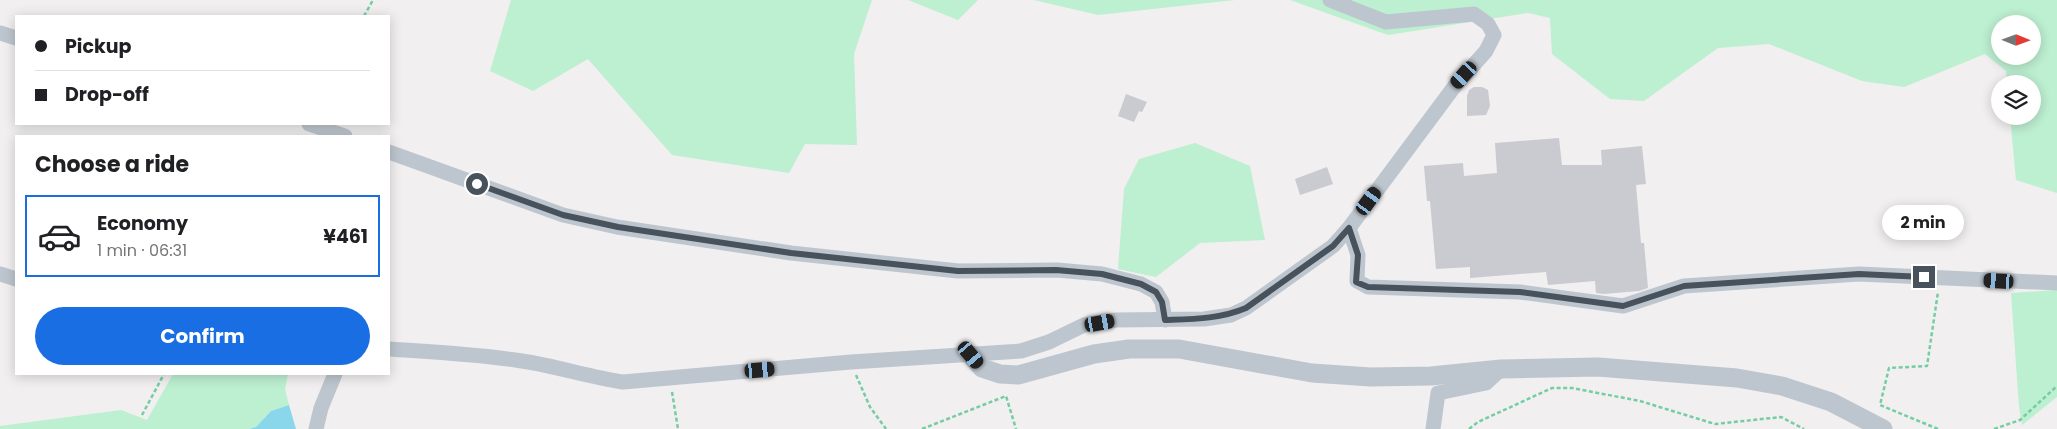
<!DOCTYPE html>
<html lang="en">
<head>
<meta charset="utf-8">
<style>
	:root { --surface:#fff; --page:#f2f2f2; --text:#202124; --muted:#757577; --line:#e0e0e0; --accent:#186ee2 }
	body { margin:0; font-family:Poppins,sans-serif; background:var(--page); color:var(--text); height:100vh; display:flex; flex-direction:column; font-size:19px; white-space:nowrap }
	* { box-sizing:border-box; margin:0 }
	p { font-size:16px; color:var(--muted) }
	.icon { flex:none; width:28px; height:28px; fill:none; stroke:currentColor; stroke-width:2; stroke-linecap:round; stroke-linejoin:round }
	.map { position:relative; flex:1; overflow:hidden }
	.panel { position:absolute; left:15px; top:135px; width:375px; height:240px; display:flex; flex-direction:column; background:var(--surface); border-radius:0px; box-shadow:0 2px 12px #0003 }
	.panel>* { flex:none }
	.top-card { position:absolute; left:15px; top:15px; width:375px; height:110px; border-radius:0px; box-shadow:0 2px 12px #0003; display:grid; align-content:center; height:110px; padding:0 20px; background:var(--surface) }
	.needle { width:32px; rotate:91deg }
	.tools { position:absolute; left:1991px; top:15px; display:grid; gap:10px }
	.tools a { display:grid; place-items:center; width:50px; height:50px; border-radius:50%; background:var(--surface); box-shadow:0 2px 12px #0003; font-size:25px }
	.end { position:absolute; width:22px; height:22px; margin:-11px; border:6px solid #47525c; background:#fff; box-shadow:0 0 0 2px #fff }
	.from { border-radius:50% }
	.bubble { position:absolute; height:35px; border-radius:18px; background:var(--surface); box-shadow:0 2px 12px #0003; font-size:16px; font-weight:700; line-height:35px; text-align:center }
	.car { position:absolute; width:15px; height:30px; margin:-15px -8px; border-radius:6px; box-shadow:0 0 4px 1px #0007; background:linear-gradient(#222 24%,#8ab4d8 0 40%,#222 0 76%,#8ab4d8 0 86%,#222 0) }
	.top-card b { display:flex; align-items:center; gap:18px; height:48px; font-size:19px }
	.top-card b+b { border-top:1px solid var(--line) }
	.top-card i { width:12px; height:12px; background:var(--text) }
	ul { padding:0; list-style:none }
	li { display:flex; align-items:center; gap:15px; height:82px; margin:0 10px 8px; padding:0 10px; border:2px solid transparent; border-radius:0px }
	li div { flex:1 }
	li b { display:block; font-size:19px }
	li em { font-style:normal; font-weight:700 }
	li.on { border-color:var(--accent) }
	li>.icon { width:45px; height:45px; stroke-width:1.5 }
	h2 { padding:0 20px; font-size:22px; line-height:60px }
	.button { display:flex; gap:10px; margin-top:auto; padding:10px 20px }
	.button a { flex:1; height:58px; border-radius:30px; background:var(--accent); color:#fff; font-size:20px; font-weight:700; line-height:58px; text-align:center }
	.map>svg:first-child { display:block }
	.green { fill:#bdefd1; fill-rule:evenodd }
	.water { fill:#8ad7ec }
	.building { fill:#c9cbd1 }
	.lines { fill:none; stroke-linecap:round; stroke-linejoin:round }
	.path { stroke:#75cda3; stroke-width:2.5; stroke-dasharray:4 2.5; stroke-linecap:butt }
	.minor { stroke:#bdc6ce; stroke-width:15 }
	.tertiary { stroke:#bdc6ce; stroke-width:19 }
	.route { stroke:#47525c; stroke-width:6 }
</style>
</head>
<body>
<div class="map">
<svg width="2057" height="429" viewBox="0 0 2057 429">
	<rect width="100%" height="100%" fill="#f1efef"/>
	<g class="green">
		<polygon points="511,0 872,0 854,54 857,145 805,144 789,173 672,155 588,59 533,91 490,71"/>
		<polygon points="908,0 978,0 958,20"/>
		<polygon points="1034,0 1235,0 1098,15"/>
		<path d="M1290,0H2057V193L2016,180L2010,116H2032V84H2007L2006,71L1985,54L1904,87L1862,81L1769,44L1718,48L1644,101L1610,99L1552,54L1550,18L1528,13L1388,35ZM2000,24H2032V56H2000Z"/>
		<polygon points="1195,143 1250,166 1265,240 1200,243 1156,277 1118,269 1124,189 1139,159"/>
		<polygon points="2057,290 2057,397 2022,425 2019,407 2011,293"/>
		<polygon points="173,374 288,374 285,389 289,405 271,411 256,427 249,429 0,429 0,426 121,410 147,420"/>
	</g>
	<polygon class="water" points="289,405 296,429 249,429 256,427 271,411"/>
	<g class="building">
		<polygon points="1474,87 1482,87 1488,90 1490,106 1486,115 1467,116 1467,96 1469,90"/>
		<polygon points="1126,94 1147,102 1142,112 1139,111 1134,122 1118,116"/>
		<polygon points="1559,138 1562,165 1602,165 1601,150 1642,146 1646,184 1636,185 1641,243 1644,243 1648,288 1639,291 1604,294 1596,293 1595,281 1548,285 1546,272 1470,278 1470,267 1436,269 1430,201 1427,201 1424,166 1463,163 1464,176 1497,173 1495,143"/>
		<polygon points="1327,167 1333,184 1300,195 1295,179"/>
	</g>
	<g class="lines">
		<g class="path">
			<polyline points="364,16 373,0"/>
			<polyline points="856,375 870,407 886,429"/>
			<polyline points="672,392 678,429"/>
			<polyline points="142,415 164,374"/>
			<polyline points="922,429 1006,396 1016,429"/>
			<polyline points="1469,429 1478,422 1552,388 1572,388 1640,401 1715,424 1781,417 1804,429"/>
			<polyline points="1938,429 1880,405 1889,368 1927,366 1938,292"/>
			<polyline points="1994,429 2020,420 2057,386"/>
		</g>
		<g class="minor">
			<polyline points="0,33 16,38"/>
			<polyline points="309,124 345,136"/>
			<polyline points="389,152 563,215 617,227 791,253 958,271 1057,270 1102,274 1141,284 1156,292 1162,302 1165,320"/>
			<polyline points="1349,228 1358,255 1357,281 1368,287 1520,292 1623,306 1684,286 1859,274 2057,283"/>
			<polyline points="0,274 16,279"/>
			<path d="M389,349C433,352 478,354 522,361C556,366 589,377 623,382L851,362L1021,351L1049,342L1084,325L1116,320L1204,319L1231,315L1246,308L1333,246L1349,228L1454,87L1486,51L1494,35L1488,24L1474,14L1386,22L1330,0"/>
			<polyline points="316,429 321,408 335,374"/>
			<polyline points="1433,429 1438,393 1486,383 1501,369"/>
		</g>
		<polyline class="tertiary" points="971,355 982,368 1000,374 1018,375 1094,354 1129,349 1179,349 1312,373 1371,377 1431,376 1501,369 1598,367 1737,378 1782,386 1831,402 1883,429"/>
	</g>
	<g class="lines">
		<path class="route" d="M477,184L563,215L618,227L791,253L958,271L1056,270L1102,274L1141,284L1156,292L1162,302L1165,320C1193,319 1220,319 1246,308L1333,246L1349,228L1358,255L1356,282L1368,287L1520,292L1623,306L1684,286L1859,274L1924,277"/>
	</g>
</svg>
<div class="tools">
<a><svg class="needle" viewBox="-14 -14 28 28"><path d="M0-13l5 13h-10z" fill="#e53935"/><path d="M0 13l5-13h-10z" fill="#757577"/></svg></a>
<a><svg class="icon" aria-label="layers" viewBox="0 0 24 24"><path d="M12 4l9 5-9 5-9-5zM3 14l9 5 9-5"/></svg></a>
</div>
<i class="end from" style="left:477px;top:184px"></i>
<i class="end" style="left:1924px;top:277px"></i>
<div class="bubble" style="left:1882px;top:205px;width:82px">2 min</div>
<i class="car" style="left:1464px;top:75px;rotate:222deg"></i>
<i class="car" style="left:1369px;top:201px;rotate:36deg"></i>
<i class="car" style="left:1999px;top:281px;rotate:273deg"></i>
<i class="car" style="left:1100px;top:323px;rotate:80deg"></i>
<i class="car" style="left:971px;top:355px;rotate:140deg"></i>
<i class="car" style="left:760px;top:370px;rotate:85deg"></i>
<div class="top-card">
<b><i class="from"></i>Pickup</b>
<b><i></i>Drop-off</b>
</div>
<section class="panel">
<h2>Choose a ride</h2>
<ul>
<li class="on"><svg class="icon" aria-label="car" viewBox="0 0 24 24"><path d="M5 17H2v-5l4-1 3-4h7l3 4 3 1v5h-3M9 17h6M6 11h13"/><circle cx="7" cy="17" r="2"/><circle cx="17" cy="17" r="2"/></svg><div><b>Economy</b><p>1 min · 06:31</p></div><em>¥461</em></li>
</ul>
<div class="button"><a>Confirm</a></div>
</section>
</div>
</body>
</html>
